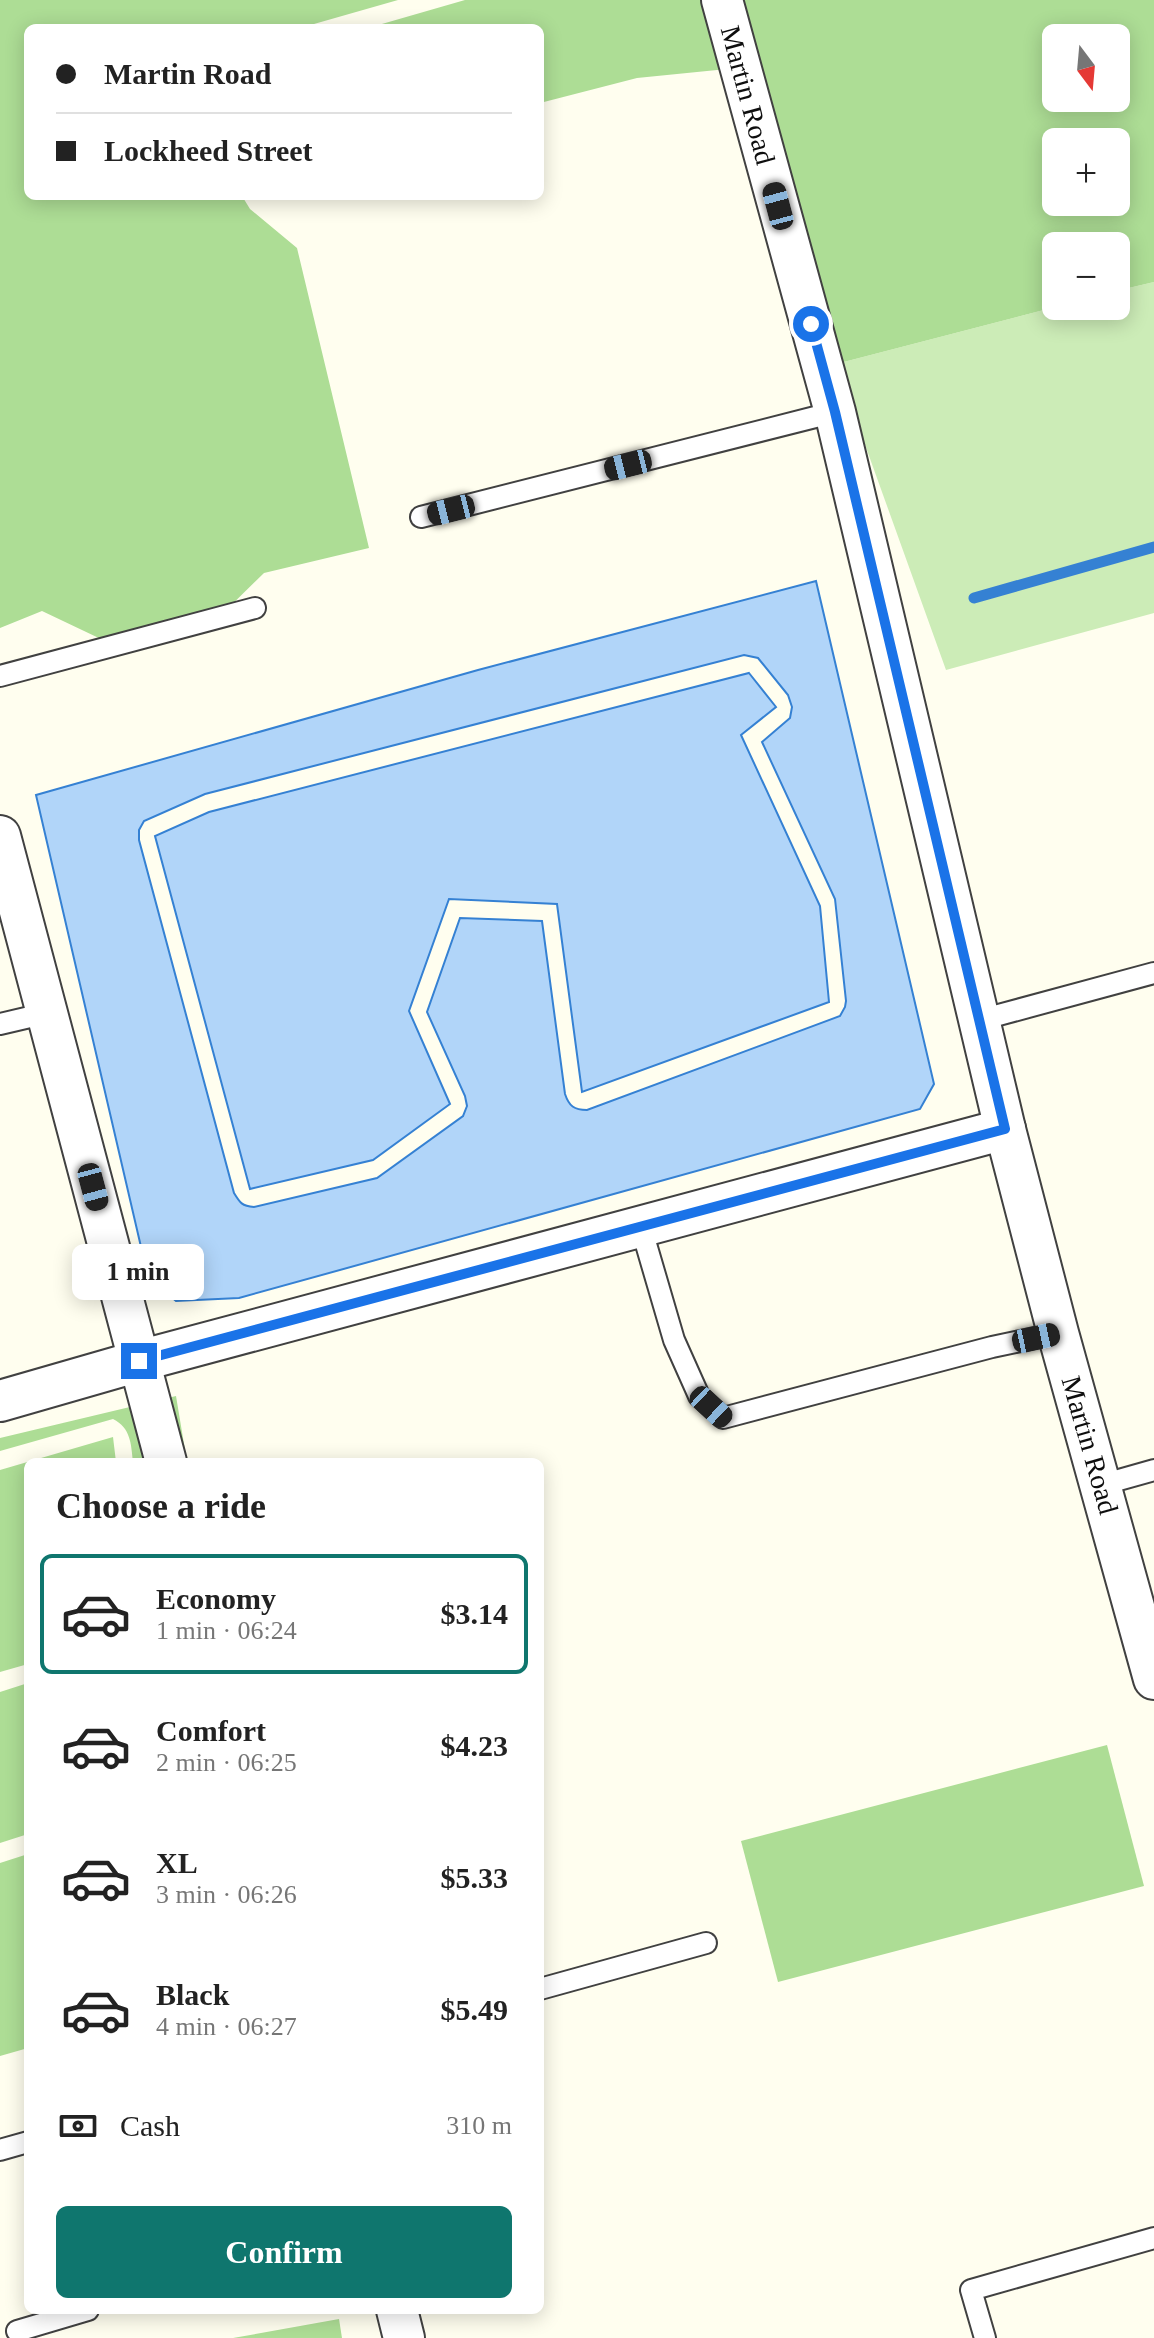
<!DOCTYPE html>
<html lang="en">
<head>
<meta charset="utf-8">
<style>
	:root { --surface:#fff; --page:#f2f2f2; --text:#222; --muted:#767676; --line:#e0e0e0; --accent:#0f766e }
	body { margin:0; font-family:Georgia,serif; background:var(--page); color:var(--text); height:100vh; display:flex; flex-direction:column; font-size:30px; white-space:nowrap }
	* { box-sizing:border-box; margin:0 }
	p { font-size:26px; color:var(--muted) }
	.icon { flex:none; width:44px; height:44px; fill:none; stroke:currentColor; stroke-width:2; stroke-linecap:round; stroke-linejoin:round }
	.map { position:relative; flex:1; overflow:hidden }
	.details { position:absolute; left:24px; top:1458px; width:520px; height:856px; display:flex; flex-direction:column; background:var(--surface); border-radius:12px; box-shadow:0 4px 20px #0003 }
	.details>* { flex:none }
	.banner { position:absolute; left:24px; top:24px; width:520px; height:176px; border-radius:12px; box-shadow:0 4px 20px #0003; display:grid; align-content:center; height:176px; padding:0 32px; background:var(--surface) }
	.needle { width:52px; rotate:164deg }
	.controls { position:absolute; left:1042px; top:24px; display:grid; gap:16px }
	.controls a { display:grid; place-items:center; width:88px; height:88px; border-radius:12px; background:var(--surface); box-shadow:0 4px 20px #0003; font-size:40px }
	.end { position:absolute; width:36px; height:36px; margin:-18px; border:10px solid #1a73e8; background:#fff; box-shadow:0 0 0 4px #fff }
	.from { border-radius:50% }
	.bubble { position:absolute; height:56px; border-radius:12px; background:var(--surface); box-shadow:0 4px 20px #0003; font-size:26px; font-weight:800; line-height:56px; text-align:center }
	.car { position:absolute; width:24px; height:48px; margin:-24px -12px; border-radius:10px; box-shadow:0 0 6px 2px #0007; background:linear-gradient(#222 24%,#8ab4d8 0 40%,#222 0 76%,#8ab4d8 0 86%,#222 0) }
	.banner b { display:flex; align-items:center; gap:28px; height:76px; font-size:30px }
	.banner b+b { border-top:2px solid var(--line) }
	.banner i { width:20px; height:20px; background:var(--text) }
	ul { padding:0; list-style:none }
	li { display:flex; align-items:center; gap:24px; height:120px; margin:0 16px 12px; padding:0 16px; border:4px solid transparent; border-radius:12px }
	li div { flex:1 }
	li b { display:block; font-size:30px }
	li em { font-style:normal; font-weight:800 }
	li.selected { border-color:var(--accent) }
	li>.icon { width:72px; height:72px; stroke-width:1.5 }
	h2 { padding:0 32px; font-size:36px; line-height:96px }
	.pay { display:flex; align-items:center; gap:20px; height:88px; padding:0 32px; font-size:30px }
	.pay p { margin-inline-start:auto }
	.cta { display:flex; gap:16px; margin-top:auto; padding:16px 32px }
	.cta a { flex:1; height:92px; border-radius:12px; background:var(--accent); color:#fff; font-size:32px; font-weight:800; line-height:92px; text-align:center }
	.map>svg:first-child { display:block }
	.green { fill:#ccecb7 }
	.forest { fill:#addd95; fill-rule:evenodd }
	.water { fill:#b1d5f9; stroke:#3581d3; stroke-width:2; fill-rule:evenodd }
	.lines { fill:none; stroke-linecap:round; stroke-linejoin:round }
	.stream { stroke:#3581d3; stroke-width:11 }
	.service-casing { stroke:#414141; stroke-width:24 }
	.minor-casing { stroke:#414141; stroke-width:44 }
	.service { stroke:#fff; stroke-width:20 }
	.minor { stroke:#fff; stroke-width:40 }
	.route { stroke:#1a73e8; stroke-width:10 }
	.labels { text-anchor:middle; dominant-baseline:central; stroke-width:8; stroke-linejoin:round; paint-order:stroke }
	.street-label { font-size:28px; fill:#0e0e0e; stroke:#fff }
</style>
</head>
<body>
<div class="map">
<svg width="1154" height="2338" viewBox="0 0 1154 2338">
	<rect width="100%" height="100%" fill="#fffeef"/>
	<polygon class="green" points="1154,282 1154,613 946,670 836,364 1059,306 1116,306 1116,291"/>
	<g class="forest">
		<polygon points="0,0 398,0 300,28 28,28 28,196 242,196 250,209 297,248 369,548 264,573 208,628 103,640 42,611 0,628"/>
		<path d="M465,0H1154V282L1116,291V246H1056V306H1059L836,364L747,67L637,78L540,103V28H368ZM1056,38H1116V98H1056ZM1056,142H1116V202H1056Z"/>
		<path d="M176,1396L187,1462H133C131,1444 131,1428 113,1419L0,1451V1438Z"/>
		<polygon points="113,1437 116,1462 28,1462 28,1664 0,1672 0,1470"/>
		<polygon points="28,1683 28,1834 0,1843 0,1692"/>
		<polygon points="1107,1745 1144,1886 778,1982 741,1841"/>
		<polygon points="28,1854 28,2048 0,2056 0,1863"/>
		<polygon points="339,2319 342,2338 233,2338"/>
	</g>
	<g class="water">
		<path d="M816,581L934,1084L920,1109L239,1298L176,1301L148,1277L36,795L478,670ZM744,655L758,658L788,695L792,707L790,718L762,742L835,899L846,1001L845,1007L840,1016L587,1110C574,1110 569,1106 565,1094L542,921L460,918L427,1012L465,1096L467,1106L463,1116L377,1178L254,1207C242,1206 240,1203 234,1193L139,840V830L144,821L205,794Z"/>
		<polygon points="749,673 776,707 741,735 820,906 829,1002 582,1092 557,904 449,899 409,1011 450,1104 373,1160 250,1189 155,836 209,812"/>
	</g>
	<g class="lines">
		<polyline class="stream" points="974,598 1154,547"/>
		<g class="service-casing">
			<g id="service">
				<polyline points="421,517 835,412"/>
				<polyline points="0,676 255,608"/>
				<polyline points="980,1020 1154,973"/>
				<polyline points="0,1024 47,1013"/>
				<polyline points="641,1227 674,1340 699,1396 723,1418 992,1347 1058,1333"/>
				<polyline points="1101,1485 1154,1470"/>
				<polyline points="540,1989 706,1943"/>
				<polyline points="0,2150 28,2142"/>
				<polyline points="17,2331 88,2310"/>
				<polyline points="985,2338 971,2290 1154,2238"/>
			</g>
		</g>
		<g class="minor-casing">
			<g id="minor">
				<polyline points="722,0 835,412 1005,1129 1058,1333 1154,1679"/>
				<polyline points="0,836 166,1462"/>
				<polyline points="0,1401 139,1361 1005,1129"/>
				<polyline points="397,2310 404,2338"/>
			</g>
		</g>
		<use href="#service" class="service"/>
		<use href="#minor" class="minor"/>
	</g>
	<g class="lines">
		<polyline class="route" points="139,1361 1005,1129 835,412 811,324"/>
	</g>
	<g class="labels">
		<g class="street-label">
			<text transform="translate(748 95) rotate(75)">Martin Road</text>
			<text transform="translate(1090 1445) rotate(74)">Martin Road</text>
		</g>
	</g>
</svg>
<div class="controls">
<a><svg class="needle" viewBox="-14 -14 28 28"><path d="M0-13l5 13h-10z" fill="#e53935"/><path d="M0 13l5-13h-10z" fill="#767676"/></svg></a>
<a>+</a>
<a>−</a>
</div>
<i class="end from" style="left:811px;top:324px"></i>
<i class="end" style="left:139px;top:1361px"></i>
<div class="bubble" style="left:72px;top:1244px;width:132px">1 min</div>
<i class="car" style="left:778px;top:206px;rotate:345deg"></i>
<i class="car" style="left:628px;top:465px;rotate:256deg"></i>
<i class="car" style="left:451px;top:510px;rotate:256deg"></i>
<i class="car" style="left:93px;top:1187px;rotate:165deg"></i>
<i class="car" style="left:1036px;top:1338px;rotate:78deg"></i>
<i class="car" style="left:711px;top:1407px;rotate:133deg"></i>
<div class="banner">
<b><i class="from"></i>Martin Road</b>
<b><i></i>Lockheed Street</b>
</div>
<section class="details">
<h2>Choose a ride</h2>
<ul>
<li class="selected"><svg class="icon" aria-label="car" viewBox="0 0 24 24"><path d="M5 17H2v-5l4-1 3-4h7l3 4 3 1v5h-3M9 17h6M6 11h13"/><circle cx="7" cy="17" r="2"/><circle cx="17" cy="17" r="2"/></svg><div><b>Economy</b><p>1 min · 06:24</p></div><em>$3.14</em></li>
<li><svg class="icon" aria-label="car" viewBox="0 0 24 24"><path d="M5 17H2v-5l4-1 3-4h7l3 4 3 1v5h-3M9 17h6M6 11h13"/><circle cx="7" cy="17" r="2"/><circle cx="17" cy="17" r="2"/></svg><div><b>Comfort</b><p>2 min · 06:25</p></div><em>$4.23</em></li>
<li><svg class="icon" aria-label="car" viewBox="0 0 24 24"><path d="M5 17H2v-5l4-1 3-4h7l3 4 3 1v5h-3M9 17h6M6 11h13"/><circle cx="7" cy="17" r="2"/><circle cx="17" cy="17" r="2"/></svg><div><b>XL</b><p>3 min · 06:26</p></div><em>$5.33</em></li>
<li><svg class="icon" aria-label="car" viewBox="0 0 24 24"><path d="M5 17H2v-5l4-1 3-4h7l3 4 3 1v5h-3M9 17h6M6 11h13"/><circle cx="7" cy="17" r="2"/><circle cx="17" cy="17" r="2"/></svg><div><b>Black</b><p>4 min · 06:27</p></div><em>$5.49</em></li>
</ul>
<div class="pay"><svg class="icon" aria-label="cash" viewBox="0 0 24 24"><path d="M3 7h18v10H3z"/><circle cx="12" cy="12" r="2"/></svg>Cash<p>310 m</p></div>
<div class="cta"><a>Confirm</a></div>
</section>
</div>
</body>
</html>
